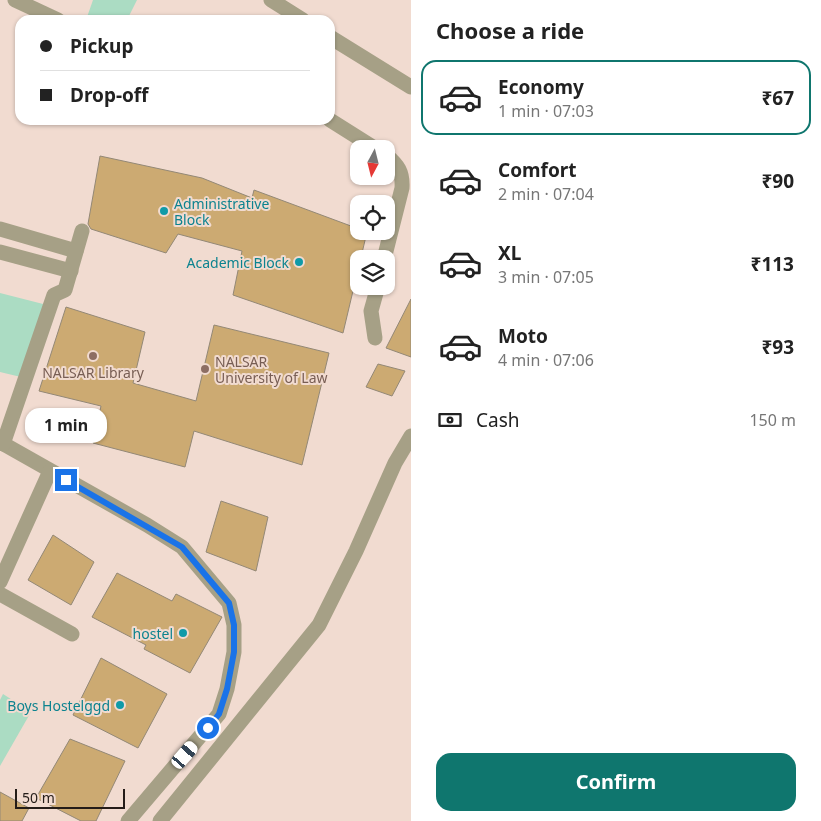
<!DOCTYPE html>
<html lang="en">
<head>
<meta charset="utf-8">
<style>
	:root { --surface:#fff; --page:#f2f2f2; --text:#222; --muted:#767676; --line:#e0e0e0; --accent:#0f766e }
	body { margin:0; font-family:"Noto Sans",sans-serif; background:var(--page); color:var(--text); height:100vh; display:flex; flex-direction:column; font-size:19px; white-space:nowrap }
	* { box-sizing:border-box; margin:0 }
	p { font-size:16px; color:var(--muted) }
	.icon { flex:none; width:28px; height:28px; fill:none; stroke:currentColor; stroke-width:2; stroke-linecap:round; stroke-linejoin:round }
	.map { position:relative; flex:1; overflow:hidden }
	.drawer { display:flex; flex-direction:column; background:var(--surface); width:410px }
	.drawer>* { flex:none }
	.banner { position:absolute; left:15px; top:15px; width:320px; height:110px; border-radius:15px; box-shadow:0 1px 4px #0004; display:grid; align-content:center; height:110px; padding:0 25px; background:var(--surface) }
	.needle { width:32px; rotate:187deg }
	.tools { position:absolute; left:350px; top:140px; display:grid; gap:10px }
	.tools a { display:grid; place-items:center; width:45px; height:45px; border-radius:10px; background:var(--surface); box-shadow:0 1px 4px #0004; font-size:25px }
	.scale { position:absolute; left:15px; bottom:12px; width:110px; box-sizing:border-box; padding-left:5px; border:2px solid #241c18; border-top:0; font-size:14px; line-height:18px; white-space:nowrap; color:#241c18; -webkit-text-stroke:4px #f1dbd0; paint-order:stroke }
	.end { position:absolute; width:22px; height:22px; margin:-11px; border:6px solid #1a73e8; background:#fff; box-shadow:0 0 0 2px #fff }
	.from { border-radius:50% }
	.bubble { position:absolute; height:35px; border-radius:15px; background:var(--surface); box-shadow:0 1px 4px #0004; font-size:16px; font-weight:700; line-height:35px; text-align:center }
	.car { position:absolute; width:15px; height:30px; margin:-15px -8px; border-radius:6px; box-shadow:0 0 4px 1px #0007; background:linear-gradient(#fff 24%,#345 0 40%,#fff 0 76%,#345 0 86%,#fff 0) }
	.banner b { display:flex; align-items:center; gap:18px; height:48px; font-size:19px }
	.banner b+b { border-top:1px solid var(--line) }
	.banner i { width:12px; height:12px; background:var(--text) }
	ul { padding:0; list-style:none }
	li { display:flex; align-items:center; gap:15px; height:75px; margin:0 10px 8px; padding:0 15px; border:2px solid transparent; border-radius:15px }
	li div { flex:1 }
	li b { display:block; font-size:19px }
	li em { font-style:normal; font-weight:700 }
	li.active { border-color:var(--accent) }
	li>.icon { width:45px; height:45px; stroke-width:1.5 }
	h2 { padding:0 25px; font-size:22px; line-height:60px }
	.pay { display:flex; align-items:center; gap:12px; height:55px; padding:0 25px; font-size:19px }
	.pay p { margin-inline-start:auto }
	.cta { display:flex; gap:10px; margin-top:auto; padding:10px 25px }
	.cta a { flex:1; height:58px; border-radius:15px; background:var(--accent); color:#fff; font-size:20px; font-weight:700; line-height:58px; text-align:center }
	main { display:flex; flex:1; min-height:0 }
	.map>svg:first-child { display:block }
	.green { fill:#abdcc3 }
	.building { fill:#ccaa72; stroke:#938876 }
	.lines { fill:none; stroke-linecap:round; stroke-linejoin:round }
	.minor { stroke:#a6a086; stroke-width:15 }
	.route { stroke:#1a73e8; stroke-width:6 }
	.culture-dot { fill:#0f9aa8; stroke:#f1dbd0; stroke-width:2 }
	.education-dot { fill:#8d6e63; stroke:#f1dbd0; stroke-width:2 }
	.labels { text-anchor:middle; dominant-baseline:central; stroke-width:4; stroke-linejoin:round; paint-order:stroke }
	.culture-label { font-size:14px; fill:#0d838f; stroke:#f1dbd0; text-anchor:end }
	.education-label { font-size:14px; fill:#785e54; stroke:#f1dbd0; text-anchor:start }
</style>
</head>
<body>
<main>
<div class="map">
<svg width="411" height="821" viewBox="0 0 411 821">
	<rect width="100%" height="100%" fill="#f1dbd0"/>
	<g class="green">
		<polygon points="93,0 137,0 127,20 86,20"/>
		<polygon points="0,293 47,305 25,378 0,372"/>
		<polygon points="3,694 31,712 0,766 0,700"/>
	</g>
	<g class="building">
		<polygon points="100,156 202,178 252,198 254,190 359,229 359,231 367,232 343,333 233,295 242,251 178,234 166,253 91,229 88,224"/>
		<polygon points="411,299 411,357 386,348"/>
		<polygon points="66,307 145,332 133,383 196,401 214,325 329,353 302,465 194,431 185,467 93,443 101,406 39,391"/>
		<polygon points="378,364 405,371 392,396 366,387"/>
		<polygon points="221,501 268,517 256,571 206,552"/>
		<polygon points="53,535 94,562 71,605 28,580"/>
		<polygon points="117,573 172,601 176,594 222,617 190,673 144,649 146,645 92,617"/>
		<polygon points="101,658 167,694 138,748 73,715"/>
		<polygon points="70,739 125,761 96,821 81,821 36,798"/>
		<polygon points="0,792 29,808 22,821 0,821"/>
	</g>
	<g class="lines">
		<g class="minor">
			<polyline points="15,0 58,20"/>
			<polyline points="271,0 303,20"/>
			<polyline points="330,37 411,87"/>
			<polyline points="330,120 376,149"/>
			<polyline points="0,229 76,251"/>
			<polyline points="0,252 71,271"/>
			<path d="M384,259L402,188C403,172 398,165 386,155"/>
			<polyline points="375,338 371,311 378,286"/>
			<polyline points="0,442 147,525 182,547 229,603 234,625 234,652 227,689 219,714 128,821"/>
			<polyline points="3,444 54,295 65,290 82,231"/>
			<polyline points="0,582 50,471"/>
			<polyline points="0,594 72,634"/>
			<polyline points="160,821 319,625 356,551 395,463 411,436"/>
		</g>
	</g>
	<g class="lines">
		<polyline class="route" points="66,480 182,547 229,603 234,625 234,652 227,689 219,714 208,728"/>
	</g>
	<g class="culture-dot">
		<circle cx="164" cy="211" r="5"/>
		<circle cx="299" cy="262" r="5"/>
		<circle cx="183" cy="633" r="5"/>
		<circle cx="120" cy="705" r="5"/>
	</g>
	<g class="education-dot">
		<circle cx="93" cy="356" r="5"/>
		<circle cx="205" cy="369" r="5"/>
	</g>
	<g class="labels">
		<g class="culture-label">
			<text x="174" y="203" text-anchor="start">Administrative<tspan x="174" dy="16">Block</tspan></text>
			<text x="289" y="262">Academic Block</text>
			<text x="173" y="633">hostel</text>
			<text x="110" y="705">Boys Hostelggd</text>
		</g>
		<g class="education-label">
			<text x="215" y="361">NALSAR<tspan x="215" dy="16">University of Law</tspan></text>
			<text x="93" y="372" text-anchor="middle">NALSAR Library</text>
		</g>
	</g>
</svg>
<div class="tools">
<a><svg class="needle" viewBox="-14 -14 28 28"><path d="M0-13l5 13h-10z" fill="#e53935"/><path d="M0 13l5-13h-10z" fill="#767676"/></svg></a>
<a><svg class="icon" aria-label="locate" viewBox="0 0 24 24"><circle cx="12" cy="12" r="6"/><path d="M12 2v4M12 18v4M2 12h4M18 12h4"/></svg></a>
<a><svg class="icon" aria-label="layers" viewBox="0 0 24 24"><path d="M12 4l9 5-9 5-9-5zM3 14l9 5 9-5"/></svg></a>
</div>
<div class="scale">50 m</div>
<i class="end from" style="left:208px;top:728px"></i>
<i class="end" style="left:66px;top:480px"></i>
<div class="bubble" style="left:25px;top:408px;width:82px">1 min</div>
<i class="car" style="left:185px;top:755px;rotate:41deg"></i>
<div class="banner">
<b><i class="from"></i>Pickup</b>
<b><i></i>Drop-off</b>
</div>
</div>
<section class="drawer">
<h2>Choose a ride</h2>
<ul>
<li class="active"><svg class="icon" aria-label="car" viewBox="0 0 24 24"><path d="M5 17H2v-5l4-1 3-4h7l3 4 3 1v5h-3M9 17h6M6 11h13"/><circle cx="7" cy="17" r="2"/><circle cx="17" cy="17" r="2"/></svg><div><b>Economy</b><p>1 min · 07:03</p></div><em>₹67</em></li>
<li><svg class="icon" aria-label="car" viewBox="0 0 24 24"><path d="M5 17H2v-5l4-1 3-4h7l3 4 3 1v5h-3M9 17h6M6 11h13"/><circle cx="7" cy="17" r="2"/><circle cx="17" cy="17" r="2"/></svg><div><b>Comfort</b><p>2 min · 07:04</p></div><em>₹90</em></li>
<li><svg class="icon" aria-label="car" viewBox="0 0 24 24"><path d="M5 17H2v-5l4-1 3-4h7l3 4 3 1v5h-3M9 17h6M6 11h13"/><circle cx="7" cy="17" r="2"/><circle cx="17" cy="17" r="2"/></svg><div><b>XL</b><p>3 min · 07:05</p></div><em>₹113</em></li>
<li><svg class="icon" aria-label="car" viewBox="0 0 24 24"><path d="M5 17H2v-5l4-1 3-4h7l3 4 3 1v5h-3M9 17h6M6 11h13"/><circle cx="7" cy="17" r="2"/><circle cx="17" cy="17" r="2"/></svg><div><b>Moto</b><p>4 min · 07:06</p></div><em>₹93</em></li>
</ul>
<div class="pay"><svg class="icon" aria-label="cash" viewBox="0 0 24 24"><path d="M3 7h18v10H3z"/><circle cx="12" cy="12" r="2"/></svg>Cash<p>150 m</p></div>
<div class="cta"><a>Confirm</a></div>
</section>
</main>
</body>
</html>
